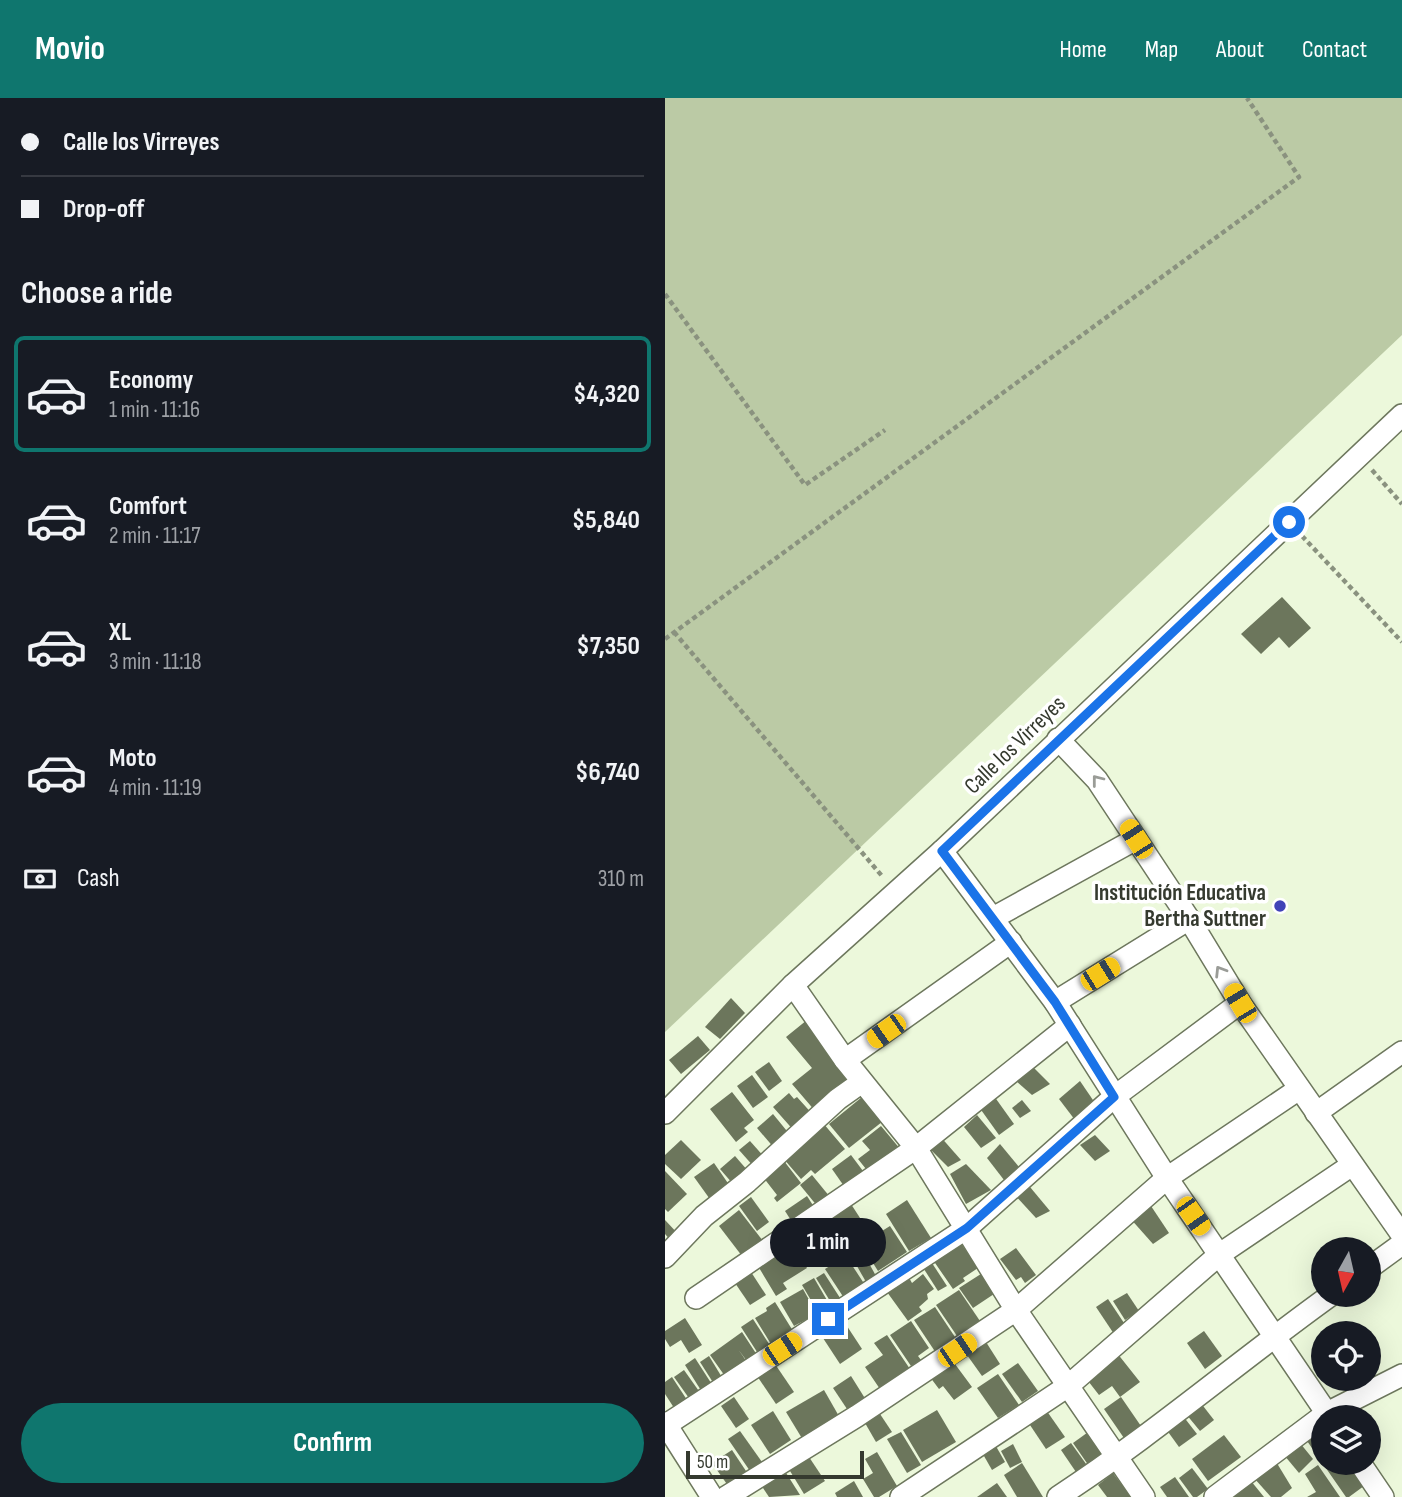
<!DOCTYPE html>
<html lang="en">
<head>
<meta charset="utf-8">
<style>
	:root { --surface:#171b24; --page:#242831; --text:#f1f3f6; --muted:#9ea1a6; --line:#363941; --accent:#0f766e }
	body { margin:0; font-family:"Sofia Sans Condensed",sans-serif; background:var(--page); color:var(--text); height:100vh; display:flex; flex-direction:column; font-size:26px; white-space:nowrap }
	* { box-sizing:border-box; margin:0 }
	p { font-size:23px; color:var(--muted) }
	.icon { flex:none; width:38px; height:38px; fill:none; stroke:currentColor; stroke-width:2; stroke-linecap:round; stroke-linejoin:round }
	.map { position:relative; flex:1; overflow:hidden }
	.side { display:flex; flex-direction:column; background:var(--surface); width:665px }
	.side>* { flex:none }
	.hud { display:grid; align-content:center; height:154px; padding:0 21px; background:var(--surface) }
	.needle { width:46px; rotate:188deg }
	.tools { position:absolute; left:646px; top:1139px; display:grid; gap:14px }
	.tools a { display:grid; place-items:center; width:70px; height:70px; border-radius:50%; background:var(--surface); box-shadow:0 7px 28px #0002; font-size:35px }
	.scale { position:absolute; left:21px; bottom:18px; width:178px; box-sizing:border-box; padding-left:7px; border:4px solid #353a2f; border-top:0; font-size:19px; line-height:24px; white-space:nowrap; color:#353a2f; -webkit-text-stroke:5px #fff; paint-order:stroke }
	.end { position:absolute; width:32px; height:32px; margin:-16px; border:9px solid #1a73e8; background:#fff; box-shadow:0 0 0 4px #fff }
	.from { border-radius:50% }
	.bubble { position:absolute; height:49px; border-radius:24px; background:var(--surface); box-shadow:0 7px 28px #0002; font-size:23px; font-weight:700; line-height:49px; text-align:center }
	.car { position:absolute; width:21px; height:42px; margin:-21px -10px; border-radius:9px; box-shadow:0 0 5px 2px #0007; background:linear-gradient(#f5c518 24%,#345 0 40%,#f5c518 0 76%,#345 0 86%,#f5c518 0) }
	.hud b { display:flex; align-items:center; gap:24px; height:66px; font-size:26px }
	.hud b+b { border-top:2px solid var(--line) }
	.hud i { width:18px; height:18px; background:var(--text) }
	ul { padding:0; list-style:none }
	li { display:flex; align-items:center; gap:21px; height:116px; margin:0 14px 10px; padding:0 7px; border:4px solid transparent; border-radius:10px }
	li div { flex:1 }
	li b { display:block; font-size:26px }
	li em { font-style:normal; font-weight:700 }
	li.active { border-color:var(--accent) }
	li>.icon { width:63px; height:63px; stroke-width:1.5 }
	h2 { padding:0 21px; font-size:32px; line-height:84px }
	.pay { display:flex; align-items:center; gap:18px; height:77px; padding:0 21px; font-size:26px }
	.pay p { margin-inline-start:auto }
	.primary-button { display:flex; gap:14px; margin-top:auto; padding:14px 21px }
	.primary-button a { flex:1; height:80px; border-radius:42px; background:var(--accent); color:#fff; font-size:28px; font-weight:700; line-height:80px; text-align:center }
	header { display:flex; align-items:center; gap:42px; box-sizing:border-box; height:98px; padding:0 35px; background:var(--accent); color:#fff }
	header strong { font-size:33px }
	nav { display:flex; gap:38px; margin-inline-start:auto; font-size:24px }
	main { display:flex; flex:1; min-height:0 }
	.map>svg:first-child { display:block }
	.green { fill:#bbcaa5 }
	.building { fill:#6c765c }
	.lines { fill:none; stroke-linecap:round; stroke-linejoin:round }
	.street-casing { stroke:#6d775d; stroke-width:24 }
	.path { stroke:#8a927f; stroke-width:4.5; stroke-dasharray:5 3.5; stroke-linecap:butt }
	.street { stroke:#fff; stroke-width:21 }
	.oneway { stroke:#9a9c97 }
	.route { stroke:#1a73e8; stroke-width:9 }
	.poi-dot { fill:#4043b7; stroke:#fff; stroke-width:2.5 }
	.labels { text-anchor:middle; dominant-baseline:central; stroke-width:7; stroke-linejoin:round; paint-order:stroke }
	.street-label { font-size:23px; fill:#353a2f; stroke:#fff }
	.poi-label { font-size:23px; font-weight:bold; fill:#353a2f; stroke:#fff; text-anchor:end }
</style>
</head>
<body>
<header>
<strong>Movio</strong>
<nav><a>Home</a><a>Map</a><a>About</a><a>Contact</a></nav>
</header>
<main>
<section class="side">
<div class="hud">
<b><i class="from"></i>Calle los Virreyes</b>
<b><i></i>Drop-off</b>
</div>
<h2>Choose a ride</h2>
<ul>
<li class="active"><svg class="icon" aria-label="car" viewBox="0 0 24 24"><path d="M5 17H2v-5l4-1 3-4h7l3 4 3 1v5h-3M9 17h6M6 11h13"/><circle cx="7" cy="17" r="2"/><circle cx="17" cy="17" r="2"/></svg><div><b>Economy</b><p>1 min · 11:16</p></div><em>$4,320</em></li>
<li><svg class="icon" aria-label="car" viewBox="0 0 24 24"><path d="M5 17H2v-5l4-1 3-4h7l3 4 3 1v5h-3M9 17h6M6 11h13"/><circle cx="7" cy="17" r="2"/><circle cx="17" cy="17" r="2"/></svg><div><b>Comfort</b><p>2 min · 11:17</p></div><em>$5,840</em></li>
<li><svg class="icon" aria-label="car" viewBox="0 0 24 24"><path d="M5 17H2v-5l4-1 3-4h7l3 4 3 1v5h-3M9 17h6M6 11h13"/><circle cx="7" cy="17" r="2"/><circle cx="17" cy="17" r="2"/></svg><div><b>XL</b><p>3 min · 11:18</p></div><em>$7,350</em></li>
<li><svg class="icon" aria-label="car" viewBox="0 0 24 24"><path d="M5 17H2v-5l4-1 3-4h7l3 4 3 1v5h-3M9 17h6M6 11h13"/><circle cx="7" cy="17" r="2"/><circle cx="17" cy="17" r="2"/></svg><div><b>Moto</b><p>4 min · 11:19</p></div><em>$6,740</em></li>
</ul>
<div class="pay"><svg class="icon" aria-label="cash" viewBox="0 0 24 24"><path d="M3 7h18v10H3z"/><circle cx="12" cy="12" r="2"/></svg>Cash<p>310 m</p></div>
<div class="primary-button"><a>Confirm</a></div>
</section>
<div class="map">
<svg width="737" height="1399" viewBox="0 0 737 1399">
	<rect width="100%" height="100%" fill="#ecf8db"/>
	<polygon class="green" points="0,0 737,0 737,237 0,934"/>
	<g class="building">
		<polygon points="617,499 646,530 624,550 614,539 596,556 576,536"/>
		<polygon points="66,900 80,915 55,941 40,929"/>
		<polygon points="142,922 191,981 151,1014 127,986 147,970 121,939"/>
		<polygon points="33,938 45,952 16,976 4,962"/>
		<polygon points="104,964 117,983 104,993 90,974"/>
		<polygon points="367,968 385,986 367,997 351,983"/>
		<polygon points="87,977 103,999 88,1010 72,988"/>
		<polygon points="415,983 430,1005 410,1022 394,1001"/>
		<polygon points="67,994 89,1022 79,1030 83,1034 71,1044 45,1011"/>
		<polygon points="124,995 129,1001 132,999 150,1019 131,1035 108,1009"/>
		<polygon points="202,995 222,1020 184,1050 164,1026"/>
		<polygon points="329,998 349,1026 334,1037 314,1009"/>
		<polygon points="357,1002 366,1013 355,1020 347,1010"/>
		<polygon points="108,1016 126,1038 110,1051 92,1030"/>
		<polygon points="312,1017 331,1040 316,1050 299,1029"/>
		<polygon points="158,1025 180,1051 150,1076 146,1072 136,1081 118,1060"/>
		<polygon points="216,1028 236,1052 205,1076 193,1061 205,1052 197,1043"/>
		<polygon points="274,1037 296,1062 283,1069 262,1048"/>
		<polygon points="430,1037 445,1053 430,1063 415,1047"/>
		<polygon points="16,1042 36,1062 16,1081 0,1066 0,1057"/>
		<polygon points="85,1043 101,1061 90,1070 74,1052"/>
		<polygon points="335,1046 354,1069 339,1082 322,1060"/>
		<polygon points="186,1057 201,1077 181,1091 167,1071"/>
		<polygon points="70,1058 83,1073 68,1086 55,1071"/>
		<polygon points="119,1063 136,1085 112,1104 109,1100 112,1097 98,1079"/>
		<polygon points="49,1065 67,1091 47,1104 29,1079"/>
		<polygon points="301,1066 326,1092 301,1106 285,1076"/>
		<polygon points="0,1073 22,1096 3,1114 0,1111"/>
		<polygon points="147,1077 165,1099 153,1109 135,1087"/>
		<polygon points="360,1083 385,1113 371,1120 349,1096"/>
		<polygon points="142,1098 151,1112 129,1127 120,1113"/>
		<polygon points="86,1099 104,1124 92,1133 74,1108"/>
		<polygon points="242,1102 266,1140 244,1153 221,1116"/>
		<polygon points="482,1102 504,1135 488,1146 464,1119"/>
		<polygon points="184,1103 197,1123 171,1140 158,1120"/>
		<polygon points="74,1112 98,1143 77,1158 54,1128"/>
		<polygon points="0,1122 15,1138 8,1145 0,1136"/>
		<polygon points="225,1128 242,1154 213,1173 196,1146"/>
		<polygon points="295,1144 313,1170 298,1180 300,1183 288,1191 268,1162"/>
		<polygon points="128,1147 142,1170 118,1185 122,1191 111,1198 93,1168"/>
		<polygon points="195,1149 211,1178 201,1184 184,1154"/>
		<polygon points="351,1150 371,1177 360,1185 356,1179 351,1182 335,1161"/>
		<polygon points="181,1158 200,1187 179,1200 160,1171"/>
		<polygon points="265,1162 282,1188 273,1193 257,1168"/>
		<polygon points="86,1174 101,1197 85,1207 70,1185"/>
		<polygon points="319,1174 332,1194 308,1210 294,1190"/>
		<polygon points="159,1175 177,1203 168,1208 151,1180"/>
		<polygon points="258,1176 269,1191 262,1196 263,1201 254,1209 257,1213 243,1223 222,1194 243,1178 247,1185"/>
		<polygon points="149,1180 166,1209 154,1216 137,1187"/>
		<polygon points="138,1191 152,1216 129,1228 115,1204"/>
		<polygon points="294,1192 315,1223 292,1238 271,1207"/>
		<polygon points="462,1195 474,1213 460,1222 448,1203"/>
		<polygon points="443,1201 461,1228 449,1236 431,1209"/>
		<polygon points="110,1204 128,1233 106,1246 90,1220 102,1213 101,1210"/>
		<polygon points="270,1209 292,1242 271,1255 249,1222"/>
		<polygon points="20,1220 37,1247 24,1255 16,1242 5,1249 0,1241 0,1233"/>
		<polygon points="88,1221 106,1249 94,1257 76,1229"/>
		<polygon points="178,1222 197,1251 175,1266 156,1237"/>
		<polygon points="246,1223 264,1250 253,1258 256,1262 246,1268 225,1237"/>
		<polygon points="539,1233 557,1258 540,1271 522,1245"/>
		<polygon points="77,1234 94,1260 84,1266 73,1251 84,1267 62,1281 45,1257"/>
		<polygon points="222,1237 247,1274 217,1294 200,1269 218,1257 209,1245"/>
		<polygon points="321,1244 335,1266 317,1278 302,1257"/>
		<polygon points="452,1255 475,1284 455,1299 447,1288 434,1297 420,1279"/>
		<polygon points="44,1258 58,1281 49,1286 35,1264"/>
		<polygon points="30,1260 48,1288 37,1294 20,1267"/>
		<polygon points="287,1262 307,1289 289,1302 278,1288 274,1291 265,1279"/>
		<polygon points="353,1265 373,1293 357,1304 337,1276"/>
		<polygon points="110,1266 129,1294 111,1306 92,1278"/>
		<polygon points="19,1272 36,1296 26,1303 9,1279"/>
		<polygon points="333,1276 354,1307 333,1320 312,1290"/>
		<polygon points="186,1278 201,1302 184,1314 168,1290"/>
		<polygon points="7,1279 26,1308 13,1316 0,1296 0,1284"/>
		<polygon points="159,1292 175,1320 138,1342 121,1314"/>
		<polygon points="69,1299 84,1321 71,1330 56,1308"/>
		<polygon points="456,1299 478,1331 461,1343 439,1311"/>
		<polygon points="535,1304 549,1322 535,1333 521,1316"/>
		<polygon points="379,1309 400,1339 381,1351 361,1321"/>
		<polygon points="272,1312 291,1344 257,1364 238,1332"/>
		<polygon points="108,1313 126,1342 105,1356 86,1327"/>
		<polygon points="215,1316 227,1334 211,1344 200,1325"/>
		<polygon points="518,1318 532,1336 514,1349 501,1331"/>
		<polygon points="658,1325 658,1365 690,1365 703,1385 684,1399 681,1399 640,1340"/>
		<polygon points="426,1332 444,1358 426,1371 408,1345"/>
		<polygon points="75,1333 97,1364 85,1373 63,1341"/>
		<polygon points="236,1334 256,1367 242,1375 222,1341"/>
		<polygon points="559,1337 576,1359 543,1383 527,1361"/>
		<polygon points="328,1343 340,1364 327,1372 315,1351"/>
		<polygon points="406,1345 424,1370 413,1377 396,1352"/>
		<polygon points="635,1345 648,1361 634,1375 619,1357"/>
		<polygon points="348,1346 357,1364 345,1370 336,1353"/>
		<polygon points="67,1352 83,1376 64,1389 47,1365"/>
		<polygon points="212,1354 232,1388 214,1399 209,1399 198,1381 208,1375 200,1361"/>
		<polygon points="142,1356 160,1383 139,1396 122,1368"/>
		<polygon points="610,1362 627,1390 616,1399 606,1399 589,1380"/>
		<polygon points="357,1365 378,1399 352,1399 339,1377"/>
		<polygon points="653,1367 675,1399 642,1399 651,1394 640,1376"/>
		<polygon points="118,1370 135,1397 104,1399 94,1384"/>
		<polygon points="527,1370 543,1391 532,1399 528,1399 514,1380"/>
		<polygon points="448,1375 466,1399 442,1399 433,1387"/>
		<polygon points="510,1379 524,1399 502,1399 495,1389"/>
		<polygon points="189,1383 198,1399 172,1399 170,1395"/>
		<polygon points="586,1383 599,1399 567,1399"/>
		<polygon points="332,1385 342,1399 312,1399"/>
	</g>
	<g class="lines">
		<g class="street-casing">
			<g id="street">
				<polyline points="393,641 432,682 524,821 575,905 737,1137"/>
				<polyline points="277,753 390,904 502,1080 665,1320"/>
				<polyline points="328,820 471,741"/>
				<polyline points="128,887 180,962 251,1050 351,1212 479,1399"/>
				<polyline points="390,904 524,821"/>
				<polyline points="180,962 346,844"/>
				<polyline points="0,1015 128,887 277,753 737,317"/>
				<polyline points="651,1015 737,954"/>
				<polyline points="0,1159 39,1118 82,1084 173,1001 197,984"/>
				<polyline points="704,1170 737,1146"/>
				<polyline points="31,1200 251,1050 405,927"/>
				<polyline points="0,1325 47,1399"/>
				<polyline points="1,1327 302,1130 449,999 575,905"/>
				<polyline points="695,1365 718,1399"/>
				<polyline points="61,1399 192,1318 351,1212 502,1080 634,991"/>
				<polyline points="236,1399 403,1288 555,1156 687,1067"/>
				<path d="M393,1399C488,1337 574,1263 666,1197"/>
				<polyline points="550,1399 662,1315 737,1277"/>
			</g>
		</g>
		<g class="path">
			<polyline points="0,196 140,387 220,332"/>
			<polyline points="707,372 737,406"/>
			<polyline points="637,438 737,544"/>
			<polyline points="9,534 217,778"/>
			<polyline points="0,541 634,79 582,0"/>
		</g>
		<use href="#street" class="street"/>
	</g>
	<defs><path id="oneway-chevron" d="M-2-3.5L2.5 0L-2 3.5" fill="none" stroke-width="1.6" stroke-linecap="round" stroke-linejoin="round" transform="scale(1.75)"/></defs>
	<g class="oneway">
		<use href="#oneway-chevron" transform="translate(432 682) rotate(-128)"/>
		<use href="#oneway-chevron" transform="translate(555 873) rotate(-122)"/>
	</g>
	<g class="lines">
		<polyline class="route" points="163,1221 302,1130 449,999 390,904 277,753 624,424"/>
	</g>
	<circle class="poi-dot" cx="615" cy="808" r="7"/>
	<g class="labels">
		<g class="street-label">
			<text transform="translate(350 647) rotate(-44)">Calle los Virreyes</text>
		</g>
		<g class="poi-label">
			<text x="601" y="795">Institución Educativa<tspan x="601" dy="26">Bertha Suttner</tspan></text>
		</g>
	</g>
</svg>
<div class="tools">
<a><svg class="needle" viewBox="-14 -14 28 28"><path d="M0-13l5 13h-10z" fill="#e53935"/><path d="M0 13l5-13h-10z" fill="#9ea1a6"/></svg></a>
<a><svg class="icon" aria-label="locate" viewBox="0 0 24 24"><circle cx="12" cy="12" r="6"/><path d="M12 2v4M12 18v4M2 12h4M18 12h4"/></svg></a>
<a><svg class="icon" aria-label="layers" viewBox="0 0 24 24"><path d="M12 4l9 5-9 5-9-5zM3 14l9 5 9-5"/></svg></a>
</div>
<div class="scale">50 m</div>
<i class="end from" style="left:624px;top:424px"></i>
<i class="end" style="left:163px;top:1221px"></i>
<div class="bubble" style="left:105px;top:1120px;width:116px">1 min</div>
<i class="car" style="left:471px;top:741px;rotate:327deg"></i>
<i class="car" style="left:435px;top:876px;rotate:58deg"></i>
<i class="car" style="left:575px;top:905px;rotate:329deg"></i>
<i class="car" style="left:221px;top:933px;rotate:235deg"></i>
<i class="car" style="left:528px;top:1118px;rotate:145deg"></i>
<i class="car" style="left:117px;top:1251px;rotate:57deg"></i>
<i class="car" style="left:292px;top:1252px;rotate:56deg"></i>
</div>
</main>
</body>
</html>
